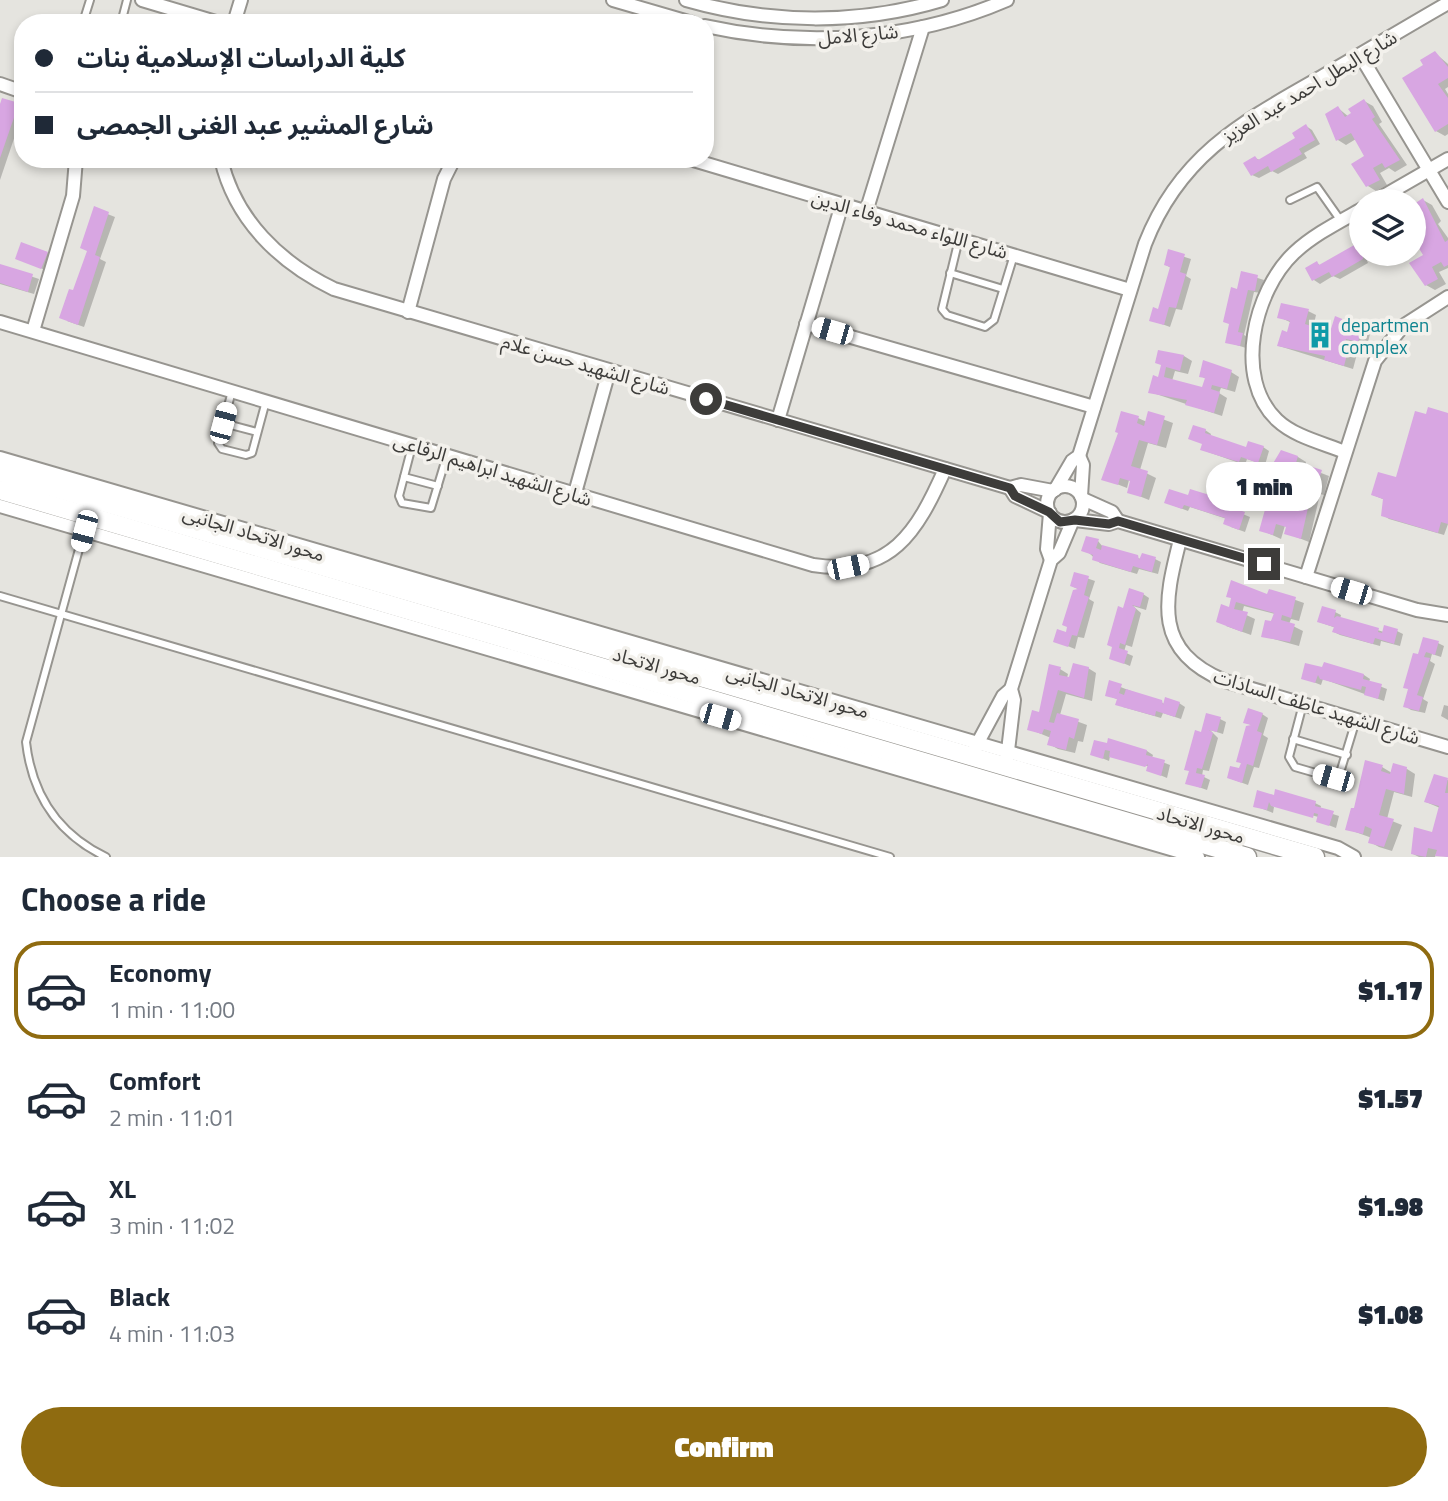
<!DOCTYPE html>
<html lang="en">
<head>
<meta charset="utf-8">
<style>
	:root { --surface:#fff; --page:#f6f6f7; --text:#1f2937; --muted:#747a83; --line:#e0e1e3; --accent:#8f6b10 }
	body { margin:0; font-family:"Titillium Web","Noto Sans Arabic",sans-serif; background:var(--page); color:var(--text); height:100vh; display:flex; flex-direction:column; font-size:26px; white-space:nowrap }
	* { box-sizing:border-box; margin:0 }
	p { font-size:23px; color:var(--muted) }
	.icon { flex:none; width:38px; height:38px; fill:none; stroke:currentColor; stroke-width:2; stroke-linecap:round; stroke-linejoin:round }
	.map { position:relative; height:857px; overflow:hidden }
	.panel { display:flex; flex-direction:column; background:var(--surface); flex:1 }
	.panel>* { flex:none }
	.guide { position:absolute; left:14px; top:14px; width:700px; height:154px; border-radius:28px; box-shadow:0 4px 10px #0003; display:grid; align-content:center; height:154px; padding:0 21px; background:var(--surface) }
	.tools { position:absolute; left:1349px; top:189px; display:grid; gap:14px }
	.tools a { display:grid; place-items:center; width:77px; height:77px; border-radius:50%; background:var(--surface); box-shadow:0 4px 10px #0003; font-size:35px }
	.end { position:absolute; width:32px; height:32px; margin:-16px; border:9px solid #3d3c3a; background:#fff; box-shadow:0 0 0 4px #fff }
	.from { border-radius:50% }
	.bubble { position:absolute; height:49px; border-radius:24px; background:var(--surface); box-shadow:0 4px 10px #0003; font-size:23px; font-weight:800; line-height:49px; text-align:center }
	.car { position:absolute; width:21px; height:42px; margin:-21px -10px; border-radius:9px; box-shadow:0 0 5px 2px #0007; background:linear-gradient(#fff 24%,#345 0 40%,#fff 0 76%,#345 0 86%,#fff 0) }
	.guide b { display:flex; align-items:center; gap:24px; height:66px; font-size:26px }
	.guide b+b { border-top:2px solid var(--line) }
	.guide i { width:18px; height:18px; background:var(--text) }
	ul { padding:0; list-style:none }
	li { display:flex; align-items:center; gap:21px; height:98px; margin:0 14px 10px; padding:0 7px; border:4px solid transparent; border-radius:28px }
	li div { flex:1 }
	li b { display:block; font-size:26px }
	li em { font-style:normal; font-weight:800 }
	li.active { border-color:var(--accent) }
	li>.icon { width:63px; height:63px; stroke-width:1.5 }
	h2 { padding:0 21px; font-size:32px; line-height:84px }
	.primary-button { display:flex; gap:14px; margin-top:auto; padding:14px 21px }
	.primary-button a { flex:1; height:80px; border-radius:42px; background:var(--accent); color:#fff; font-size:28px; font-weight:800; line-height:80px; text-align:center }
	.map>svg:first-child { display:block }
	.shadow { fill:#0003 }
	.building { fill:#d8a6e2 }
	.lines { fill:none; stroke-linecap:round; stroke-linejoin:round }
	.lane-casing { stroke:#979590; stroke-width:10 }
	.street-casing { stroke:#979590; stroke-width:16 }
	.secondary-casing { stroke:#979590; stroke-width:21 }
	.lane { stroke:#fff; stroke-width:6 }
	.street { stroke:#fff; stroke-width:12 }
	.secondary { stroke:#fff; stroke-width:18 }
	.route { stroke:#3d3c3a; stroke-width:9 }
	.labels { text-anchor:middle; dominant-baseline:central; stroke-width:7; stroke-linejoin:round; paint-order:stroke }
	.street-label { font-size:19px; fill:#3d3c3a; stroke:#f3f1ec }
	.culture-label { font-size:19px; fill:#0d838f; stroke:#f3f1ec; text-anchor:start }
</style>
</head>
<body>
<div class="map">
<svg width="1448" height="857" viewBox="0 0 1448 857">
	<rect width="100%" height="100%" fill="#e5e4df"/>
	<g class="shadow">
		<polygon points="1435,53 1448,64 1448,87 1445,89 1448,94 1448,134 1445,136 1436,131 1426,66"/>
		<polygon points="1364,101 1373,106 1382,122 1379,124 1407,165 1395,172 1389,168 1380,173 1387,185 1376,191 1368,186 1353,165 1367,157 1356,139 1346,145 1338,140 1327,115 1338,108 1349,117"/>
		<polygon points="18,105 23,112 0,180 0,109"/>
		<polygon points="1306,126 1312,130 1320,144 1304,153 1307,158 1278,174 1272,171 1259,178 1252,175 1255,158 1260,160 1297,139"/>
		<polygon points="1423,200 1432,205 1441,221 1438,224 1448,238 1448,268 1439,272 1446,284 1435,290 1426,285 1426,256 1414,239 1414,206"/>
		<polygon points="95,209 115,217 100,259 106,262 84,327 67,321 88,251"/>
		<polygon points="1169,252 1191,259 1186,276 1191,279 1182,310 1176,309 1170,327 1151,320 1159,311 1171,268 1166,265"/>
		<polygon points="47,253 51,255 45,270 21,260"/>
		<polygon points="1362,254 1373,254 1366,258 1368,263 1340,279 1333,276 1320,284 1314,280 1317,263 1321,266"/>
		<polygon points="0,266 39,279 34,294 0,284"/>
		<polygon points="1242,273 1264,280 1261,293 1254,292 1244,335 1249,338 1246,348 1227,342"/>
		<polygon points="1308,311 1316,315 1313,328 1332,334 1361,329 1370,334 1367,346 1354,342 1352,351 1357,354 1353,369 1279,346 1289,334 1292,323 1279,317"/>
		<polygon points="1184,356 1192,361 1188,374 1175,371 1172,381 1203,389 1206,379 1201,376 1231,372 1239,377 1235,392 1221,388 1219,393 1227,398 1222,416 1150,392 1159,379 1163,366"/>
		<polygon points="1149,414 1173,423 1166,448 1148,443 1140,470 1156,478 1149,500 1129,492 1132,481 1129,480 1127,488 1104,479 1138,418 1147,422"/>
		<polygon points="1448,415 1448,524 1444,535 1389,519 1383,515 1385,500 1373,495 1397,479 1427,416"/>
		<polygon points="1205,430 1211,434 1210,437 1247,449 1263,447 1269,451 1265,465 1247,459 1245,465 1208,452 1204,444 1191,438"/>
		<polygon points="1282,452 1298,457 1306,462 1305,467 1329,476 1324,495 1320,494 1309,542 1286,533 1286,522 1281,539 1261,530 1284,513 1292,486 1267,477"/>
		<polygon points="1167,503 1228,503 1234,506 1233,510 1250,517 1245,532 1231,527 1227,519 1190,507 1188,511"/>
		<polygon points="1098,541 1103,547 1141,559 1155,559 1161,562 1158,574 1139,569 1137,574 1100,563 1089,553"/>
		<polygon points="1075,574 1095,581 1089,599 1094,602 1084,638 1078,637 1075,649 1055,641 1067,634 1080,590 1072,586"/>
		<polygon points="1270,591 1304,603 1299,621 1291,619 1289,624 1303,631 1299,646 1263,636 1275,614 1244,606 1242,613 1255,619 1251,635 1226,626 1233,599 1268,596"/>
		<polygon points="1143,594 1149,598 1146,610 1133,606 1141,613 1132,647 1126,645 1124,652 1133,656 1130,666 1111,658 1124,610"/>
		<polygon points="1335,612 1341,615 1340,619 1384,632 1397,631 1403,634 1400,646 1381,641 1380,646 1340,635 1334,632 1336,628 1319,622"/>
		<polygon points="1438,643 1444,646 1441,657 1432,654 1430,661 1435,664 1423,699 1428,702 1425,713 1411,710 1405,706 1419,657"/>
		<polygon points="1325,664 1364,675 1370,679 1369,682 1387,689 1384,701 1323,679 1321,685 1303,678 1323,669"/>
		<polygon points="1088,668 1096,673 1092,701 1066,694 1060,715 1087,725 1083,742 1078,741 1075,753 1058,749 1049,744 1051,738 1029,729 1040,714 1060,669 1068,674 1067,678"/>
		<polygon points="1110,683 1165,704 1179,703 1185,707 1181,719 1163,713 1161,718 1123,707 1119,700 1107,695"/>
		<polygon points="1444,705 1448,706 1448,720 1441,716"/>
		<polygon points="1262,714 1268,718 1263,735 1268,738 1259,768 1254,767 1248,785 1229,778 1241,771 1242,764 1238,761 1253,726 1245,722"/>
		<polygon points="1220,719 1226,722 1223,734 1210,730 1218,738 1209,771 1203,770 1202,776 1210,780 1207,790 1187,783 1202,734"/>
		<polygon points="1109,740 1147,751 1153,755 1152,758 1170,765 1167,778 1148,770 1154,768 1110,756 1109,761 1092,754 1108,745"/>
		<polygon points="1382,767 1392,773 1407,769 1415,774 1412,797 1394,792 1387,819 1402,825 1392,851 1379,847 1370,842 1372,838 1347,829"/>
		<polygon points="1435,776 1448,780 1448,857 1436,854 1435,857 1419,857 1413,854 1433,834 1440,808 1426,802"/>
		<polygon points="1275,797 1315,803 1321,806 1320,810 1339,816 1336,828 1318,821 1322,818 1271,804 1274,807 1273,813 1255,806"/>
	</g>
	<g class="building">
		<polygon points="1435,51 1448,67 1448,78 1438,84 1448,98 1448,124 1435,132 1402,78 1423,65 1420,60"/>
		<polygon points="2,98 19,103 0,158 0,104"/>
		<polygon points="1364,99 1375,117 1372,119 1400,160 1385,168 1382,163 1373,168 1380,180 1366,187 1351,164 1364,156 1351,133 1336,141 1325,114 1338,106 1345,117 1351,113 1348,109"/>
		<polygon points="1306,124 1315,140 1299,149 1302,154 1271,172 1268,166 1251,176 1243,163 1255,156 1258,160 1295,138 1292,133"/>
		<polygon points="1423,198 1445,242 1448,240 1448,265 1444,267 1441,262 1432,267 1438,279 1425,286 1409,263 1423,255 1414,240 1414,204"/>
		<polygon points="94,206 109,212 95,255 100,257 78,325 59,318 69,289 73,290 87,251 80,248"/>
		<polygon points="1362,233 1363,259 1332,277 1329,272 1312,281 1305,268 1317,261 1319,265 1356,244 1353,238"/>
		<polygon points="21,242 48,252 41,269 15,259"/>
		<polygon points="1168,249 1185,254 1180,272 1186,274 1176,308 1169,307 1164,325 1149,321 1153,307 1158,309 1170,267 1164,265"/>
		<polygon points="0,264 33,274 28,292 0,283"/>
		<polygon points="1241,271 1258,275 1255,291 1248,290 1238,332 1243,333 1240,346 1225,343 1229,324 1223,322 1231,287 1237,289"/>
		<polygon points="1281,303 1309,309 1305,324 1330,332 1335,316 1362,327 1358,342 1346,339 1344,346 1349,347 1344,366 1324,360 1325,356 1277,346 1282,330 1287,332 1290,321 1277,318"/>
		<polygon points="1158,350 1184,355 1180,371 1166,367 1164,377 1202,387 1205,378 1199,377 1203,360 1232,370 1227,389 1212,385 1211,389 1220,392 1214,413 1185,405 1187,400 1148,393 1153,375 1158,377 1161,365 1155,363"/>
		<polygon points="1428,407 1448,413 1448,524 1441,522 1438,533 1381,516 1383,499 1371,495 1378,472 1396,477 1415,411 1426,414"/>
		<polygon points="1121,411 1139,416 1137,423 1144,426 1148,411 1165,416 1157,445 1139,440 1131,466 1148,471 1141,497 1127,493 1130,481 1120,478 1118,485 1101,480 1118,433 1115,432"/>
		<polygon points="1193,425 1206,429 1205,433 1246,447 1248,441 1264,446 1258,463 1241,457 1239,462 1200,450 1202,444 1188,439"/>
		<polygon points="1281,450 1298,456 1294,470 1301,472 1303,464 1322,470 1315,491 1312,490 1301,539 1284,534 1286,527 1276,524 1273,535 1259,531 1266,506 1283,511 1291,484 1265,477"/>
		<polygon points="1169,489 1188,495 1190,489 1229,501 1227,506 1245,512 1239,530 1223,524 1225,518 1184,505 1182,509 1164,503"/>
		<polygon points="1086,536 1099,539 1096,548 1101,550 1102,545 1138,555 1139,560 1142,553 1156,557 1152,572 1133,566 1131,572 1092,560 1093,555 1081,551"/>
		<polygon points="1074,572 1089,576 1084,595 1089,597 1077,636 1072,635 1068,647 1053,642 1057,629 1066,632 1067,627 1062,625 1073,590 1078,589 1070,586"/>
		<polygon points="1231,580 1267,594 1269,589 1296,597 1291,618 1282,615 1281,620 1295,624 1290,642 1261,637 1265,620 1271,621 1274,613 1236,602 1234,609 1248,612 1242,632 1216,622 1221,604 1229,607 1231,598 1226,597"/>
		<polygon points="1129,588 1144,593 1140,607 1132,605 1136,609 1125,645 1120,643 1119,648 1128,651 1124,664 1109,659 1112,647 1107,645 1118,606 1123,608"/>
		<polygon points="1322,606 1336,610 1334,618 1337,616 1379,628 1378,632 1382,633 1384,625 1398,629 1394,644 1375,638 1373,644 1332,632 1334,627 1317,622"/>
		<polygon points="1423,637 1439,641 1435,655 1426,652 1424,657 1430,658 1417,695 1423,697 1419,711 1403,707 1408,689 1403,688 1413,653 1418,654"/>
		<polygon points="1324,662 1364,674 1363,679 1382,684 1378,699 1364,695 1366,687 1362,686 1361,690 1320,679 1318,675 1315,683 1301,679 1305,663 1322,667"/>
		<polygon points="1073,663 1089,667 1084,698 1058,690 1049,722 1054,723 1057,713 1079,719 1074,739 1069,737 1066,750 1047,745 1051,731 1044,729 1042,734 1027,730 1032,710 1039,712 1049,664 1061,667 1059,675 1069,677"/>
		<polygon points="1109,680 1122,684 1119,693 1124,695 1126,689 1162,700 1163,705 1165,697 1180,702 1175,717 1156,711 1155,716 1115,705 1117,699 1105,696"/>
		<polygon points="1248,708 1263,713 1257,731 1262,733 1253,766 1247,764 1242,783 1227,778 1230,766 1239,768 1241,763 1236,762 1246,726 1251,725 1243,723"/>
		<polygon points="1206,713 1221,717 1217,732 1209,730 1213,733 1202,769 1197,768 1196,773 1205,775 1201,788 1185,784 1189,771 1184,770 1195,730 1201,732"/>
		<polygon points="1108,738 1147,750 1146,755 1165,760 1161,776 1146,771 1148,764 1145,767 1109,757 1110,751 1105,750 1103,759 1090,755 1094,740 1107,743"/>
		<polygon points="1365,760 1383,765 1381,771 1390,774 1393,763 1407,767 1404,794 1386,789 1379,815 1394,819 1384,847 1368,843 1372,829 1365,826 1363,834 1345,830 1351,808 1354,808"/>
		<polygon points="1434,774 1448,778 1445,793 1448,793 1448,857 1435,856 1437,850 1428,848 1426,857 1411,854 1414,827 1432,832 1439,806 1424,802"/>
		<polygon points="1275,789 1316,801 1315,806 1334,811 1329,826 1316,822 1318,814 1314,813 1313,818 1271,806 1269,802 1267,810 1253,807 1257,790 1274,795"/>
	</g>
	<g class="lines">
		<g class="lane-casing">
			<g id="lane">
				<polyline points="90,0 85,16 92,23"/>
				<polyline points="121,23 127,0"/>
				<polyline points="1290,200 1317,187 1341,221"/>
				<polyline points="959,239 942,309 947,315 985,327 994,320 1014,255"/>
				<polyline points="950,273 1003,289"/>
				<polyline points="232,391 218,443 222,449 246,455 252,453 266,401"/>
				<polyline points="223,423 257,432"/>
				<polyline points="412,446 399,496 402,503 431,508 447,455"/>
				<polyline points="404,477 438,486"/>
				<path d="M84,531L26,742C32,795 58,834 106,857"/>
				<polyline points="0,596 890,857"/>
				<polyline points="1303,704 1289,757 1295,767 1333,778 1339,776 1356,720"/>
				<polyline points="1293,739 1347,755"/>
			</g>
		</g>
		<g class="street-casing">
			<g id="street">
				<polyline points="142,0 219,23"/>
				<polyline points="613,0 692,23"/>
				<path d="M686,0C769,24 859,25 942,0"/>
				<polyline points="234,23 241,0"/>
				<path d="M705,26C805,48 912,41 1007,0"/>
				<polyline points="1360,55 1448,202"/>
				<polyline points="0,84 23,92"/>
				<path d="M221,159C235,220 280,263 334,289L1010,488L1021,485L1053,491"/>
				<polyline points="690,159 1130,290"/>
				<polyline points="1375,201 1448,159"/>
				<polyline points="866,212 923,27"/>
				<polyline points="408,312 444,179 454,159"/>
				<path d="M0,322L813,565C891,577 917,532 945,469"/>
				<polyline points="806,324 1094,407"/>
				<polyline points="33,331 73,196 76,159"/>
				<polyline points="778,420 842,204"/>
				<path d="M1345,452C1323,443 1295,437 1277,420C1233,378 1254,291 1294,253C1313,235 1339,222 1362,209"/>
				<polyline points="1079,456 1083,465 1081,496"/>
				<polyline points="0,458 1338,848 1354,857"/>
				<circle cx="1065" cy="504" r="18"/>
				<polyline points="1010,488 1015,496 1049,512"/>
				<path d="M1055,490L1072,461L1079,456L1145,244C1180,154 1244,121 1323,76C1365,52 1406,27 1448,3"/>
				<polyline points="575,493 609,371"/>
				<polyline points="1083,499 1112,512 1118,521"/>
				<polyline points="0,506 1198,857"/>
				<polyline points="1050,513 1047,549 1051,560"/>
				<polyline points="1075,520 1109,524 1118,521 1417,610 1448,615"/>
				<path d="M1180,540C1164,602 1153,651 1225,681L1448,747"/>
				<polyline points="1306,577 1375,361 1403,326 1448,297"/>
				<polyline points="975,748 1003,696 1011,689"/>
				<polyline points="1007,759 1014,700 1011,689 1051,560 1059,553 1073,520"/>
			</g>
		</g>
		<g class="secondary-casing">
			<g id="secondary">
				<polyline points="0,472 1315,857"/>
				<polyline points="0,490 1247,857"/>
			</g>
		</g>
		<use href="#lane" class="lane"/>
		<use href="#street" class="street"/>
		<use href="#secondary" class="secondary"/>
	</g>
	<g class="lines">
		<polyline class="route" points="706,399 1010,488 1015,496 1049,512 1060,522 1075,520 1109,524 1118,521 1264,564"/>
	</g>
	<defs>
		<g id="building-bare" transform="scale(2.1)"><path d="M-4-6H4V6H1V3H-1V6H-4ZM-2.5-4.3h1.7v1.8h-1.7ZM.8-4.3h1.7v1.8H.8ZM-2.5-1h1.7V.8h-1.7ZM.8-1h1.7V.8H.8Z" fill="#0f9aa8" stroke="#f3f1ec" stroke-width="2.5" paint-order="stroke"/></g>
	</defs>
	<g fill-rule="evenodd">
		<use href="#building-bare" x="1320" y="335"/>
	</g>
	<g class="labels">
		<g class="street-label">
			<text transform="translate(858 34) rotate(-5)">شارع الامل</text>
			<text transform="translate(1309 86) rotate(-31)">شارع البطل احمد عبد العزيز</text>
			<text transform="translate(910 224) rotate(16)">شارع اللواء محمد وفاء الدين</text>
			<text transform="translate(586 364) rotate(16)">شارع الشهيد حسن علام</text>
			<text transform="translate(493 469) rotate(17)">شارع الشهيد ابراهيم الرفاعى</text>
			<text transform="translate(254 533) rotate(17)">محور الاتحاد الجانبى</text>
			<text transform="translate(657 665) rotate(16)">محور الاتحاد</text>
			<text transform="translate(798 691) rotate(16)">محور الاتحاد الجانبى</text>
			<text transform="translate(1317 706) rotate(17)">شارع الشهيد عاطف السادات</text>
			<text transform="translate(1201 824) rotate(16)">محور الاتحاد</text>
		</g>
		<g class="culture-label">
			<text x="1341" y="324">departmen<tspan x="1341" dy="22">complex</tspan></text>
		</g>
	</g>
</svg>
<div class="tools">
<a><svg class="icon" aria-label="layers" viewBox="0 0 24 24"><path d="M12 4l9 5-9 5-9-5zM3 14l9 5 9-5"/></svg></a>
</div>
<i class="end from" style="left:706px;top:399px"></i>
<i class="end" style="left:1264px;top:564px"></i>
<div class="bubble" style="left:1206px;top:462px;width:116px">1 min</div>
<i class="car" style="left:832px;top:331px;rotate:286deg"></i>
<i class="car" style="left:223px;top:423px;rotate:15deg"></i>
<i class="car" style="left:84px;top:531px;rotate:195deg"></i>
<i class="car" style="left:848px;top:567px;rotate:78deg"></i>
<i class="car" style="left:1351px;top:591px;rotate:287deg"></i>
<i class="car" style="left:720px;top:717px;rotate:106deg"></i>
<i class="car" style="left:1333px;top:778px;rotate:286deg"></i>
<div class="guide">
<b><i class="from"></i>كلية الدراسات الإسلامية بنات</b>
<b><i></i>شارع المشير عبد الغنى الجمصى</b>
</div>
</div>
<section class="panel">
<h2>Choose a ride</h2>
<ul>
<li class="active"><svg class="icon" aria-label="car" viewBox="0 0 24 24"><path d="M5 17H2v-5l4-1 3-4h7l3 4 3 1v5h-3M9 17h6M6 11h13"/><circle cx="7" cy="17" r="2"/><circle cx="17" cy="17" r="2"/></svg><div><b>Economy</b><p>1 min · 11:00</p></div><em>$1.17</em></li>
<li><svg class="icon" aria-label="car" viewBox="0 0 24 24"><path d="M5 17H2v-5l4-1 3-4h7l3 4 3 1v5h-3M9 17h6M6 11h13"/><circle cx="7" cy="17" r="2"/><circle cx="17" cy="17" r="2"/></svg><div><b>Comfort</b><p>2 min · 11:01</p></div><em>$1.57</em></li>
<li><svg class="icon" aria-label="car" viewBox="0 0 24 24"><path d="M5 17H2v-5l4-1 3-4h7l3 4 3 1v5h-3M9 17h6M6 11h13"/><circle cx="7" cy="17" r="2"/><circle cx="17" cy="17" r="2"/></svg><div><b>XL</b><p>3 min · 11:02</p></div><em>$1.98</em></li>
<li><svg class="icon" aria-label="car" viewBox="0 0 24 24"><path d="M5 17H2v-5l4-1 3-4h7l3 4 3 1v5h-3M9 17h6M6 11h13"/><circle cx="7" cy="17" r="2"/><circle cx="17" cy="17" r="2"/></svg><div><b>Black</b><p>4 min · 11:03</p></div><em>$1.08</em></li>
</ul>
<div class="primary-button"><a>Confirm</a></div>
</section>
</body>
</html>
